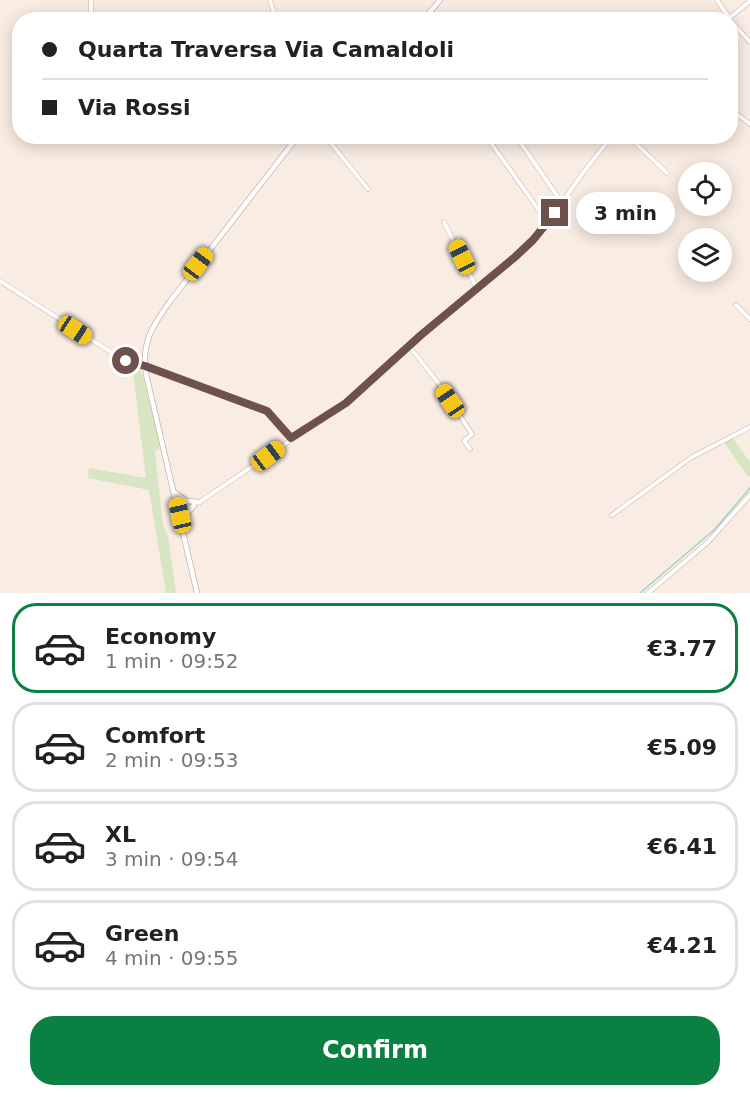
<!DOCTYPE html>
<html lang="en">
<head>
<meta charset="utf-8">
<style>
	:root { --surface:#fff; --page:#f2f2f2; --text:#222; --muted:#767676; --line:#e0e0e0; --accent:#0b8043 }
	body { margin:0; font-family:"DejaVu Sans",sans-serif; background:var(--page); color:var(--text); height:100vh; display:flex; flex-direction:column; font-size:22px; white-space:nowrap }
	* { box-sizing:border-box; margin:0 }
	p { font-size:20px; color:var(--muted) }
	.icon { flex:none; width:33px; height:33px; fill:none; stroke:currentColor; stroke-width:2; stroke-linecap:round; stroke-linejoin:round }
	.map { position:relative; height:593px; overflow:hidden }
	.details { display:flex; flex-direction:column; background:var(--surface); flex:1 }
	.details>* { flex:none }
	.guide { position:absolute; left:12px; top:12px; width:726px; height:132px; border-radius:24px; box-shadow:0 3px 15px #0003; display:grid; align-content:center; height:132px; padding:0 30px; background:var(--surface) }
	.controls { position:absolute; left:678px; top:162px; display:grid; gap:12px }
	.controls a { display:grid; place-items:center; width:54px; height:54px; border-radius:50%; background:var(--surface); box-shadow:0 3px 15px #0003; font-size:30px }
	.end { position:absolute; width:27px; height:27px; margin:-14px; border:8px solid #6e514b; background:#fff; box-shadow:0 0 0 3px #fff }
	.from { border-radius:50% }
	.bubble { position:absolute; height:42px; border-radius:21px; background:var(--surface); box-shadow:0 3px 15px #0003; font-size:20px; font-weight:800; line-height:42px; text-align:center }
	.car { position:absolute; width:18px; height:36px; margin:-18px -9px; border-radius:8px; box-shadow:0 0 4px 2px #0007; background:linear-gradient(#f5c518 24%,#345 0 40%,#f5c518 0 76%,#345 0 86%,#f5c518 0) }
	.guide b { display:flex; align-items:center; gap:21px; height:57px; font-size:22px }
	.guide b+b { border-top:2px solid var(--line) }
	.guide i { width:15px; height:15px; background:var(--text) }
	ul { padding:10px 0 0; list-style:none }
	li { display:flex; align-items:center; gap:18px; height:90px; margin:0 12px 9px; padding:0 18px; border:3px solid var(--line); border-radius:24px }
	li div { flex:1 }
	li b { display:block; font-size:22px }
	li em { font-style:normal; font-weight:800 }
	li.current { border-color:var(--accent) }
	li>.icon { width:54px; height:54px; stroke-width:1.5 }
	.primary-button { display:flex; gap:12px; margin-top:auto; padding:12px 30px }
	.primary-button a { flex:1; height:69px; border-radius:24px; background:var(--accent); color:#fff; font-size:24px; font-weight:800; line-height:69px; text-align:center }
	.map>svg:first-child { display:block }
	.green { fill:#d8e5c2 }
	.lines { fill:none; stroke-linecap:round; stroke-linejoin:round }
	.stream { stroke:#a0d1cf; stroke-width:1.5 }
	.minor-casing { stroke:#c9b2aa; stroke-width:5 }
	.tertiary-casing { stroke:#c9b2aa; stroke-width:6 }
	.minor { stroke:#fff; stroke-width:4 }
	.tertiary { stroke:#fff; stroke-width:4.5 }
	.route { stroke:#6e514b; stroke-width:8 }
</style>
</head>
<body>
<div class="map">
<svg width="750" height="593" viewBox="0 0 750 593">
	<rect width="100%" height="100%" fill="#f9ece2"/>
	<g class="green">
		<polygon points="132,365 141,370 162,448 156,450 155,452 163,525 168,536 176,593 166,593 149,490 88,478 89,468 146,478"/>
		<polygon points="732,437 750,462 750,476 748,477 724,442"/>
	</g>
	<g class="lines">
		<polyline class="stream" points="640,593 715,529 750,488"/>
		<g class="minor-casing">
			<g id="minor">
				<polyline points="270,0 276,20"/>
				<polyline points="717,0 730,19"/>
				<polyline points="91,20 91,0"/>
				<polyline points="727,20 750,1"/>
				<polyline points="730,20 750,42"/>
				<polyline points="730,109 750,124"/>
				<polyline points="325,136 368,189"/>
				<polyline points="486,136 548,223"/>
				<polyline points="516,136 562,203"/>
				<polyline points="628,136 667,173"/>
				<polyline points="444,222 477,289"/>
				<polyline points="0,281 125,361 145,366 267,411 291,438"/>
				<polyline points="736,305 750,319"/>
				<polyline points="409,346 439,384 472,434 464,441 470,449"/>
				<polyline points="198,503 346,403 433,325 515,257 548,223 582,174 612,136"/>
				<polyline points="180,515 191,507"/>
				<polyline points="612,515 692,457 750,427"/>
				<polyline points="648,593 708,542 750,495"/>
			</g>
		</g>
		<g class="tertiary-casing">
			<g id="tertiary">
				<polyline points="423,20 440,0"/>
				<polyline points="174,492 187,501 199,502"/>
				<polyline points="184,528 186,516 194,505"/>
				<path d="M197,593L146,374C141,342 153,325 171,300L298,136"/>
			</g>
		</g>
		<use href="#minor" class="minor"/>
		<use href="#tertiary" class="tertiary"/>
	</g>
	<g class="lines">
		<polyline class="route" points="126,361 145,366 267,411 291,438 346,403 421,335 515,257 533,240 555,213"/>
	</g>
</svg>
<div class="controls">
<a><svg class="icon" aria-label="locate" viewBox="0 0 24 24"><circle cx="12" cy="12" r="6"/><path d="M12 2v4M12 18v4M2 12h4M18 12h4"/></svg></a>
<a><svg class="icon" aria-label="layers" viewBox="0 0 24 24"><path d="M12 4l9 5-9 5-9-5zM3 14l9 5 9-5"/></svg></a>
</div>
<i class="end from" style="left:126px;top:361px"></i>
<i class="end" style="left:555px;top:213px"></i>
<div class="bubble" style="left:576px;top:192px;width:99px">3 min</div>
<i class="car" style="left:462px;top:257px;rotate:334deg"></i>
<i class="car" style="left:198px;top:264px;rotate:37deg"></i>
<i class="car" style="left:75px;top:330px;rotate:123deg"></i>
<i class="car" style="left:450px;top:401px;rotate:326deg"></i>
<i class="car" style="left:268px;top:456px;rotate:53deg"></i>
<i class="car" style="left:180px;top:515px;rotate:347deg"></i>
<div class="guide">
<b><i class="from"></i>Quarta Traversa Via Camaldoli</b>
<b><i></i>Via Rossi</b>
</div>
</div>
<section class="details">
<ul>
<li class="current"><svg class="icon" aria-label="car" viewBox="0 0 24 24"><path d="M5 17H2v-5l4-1 3-4h7l3 4 3 1v5h-3M9 17h6M6 11h13"/><circle cx="7" cy="17" r="2"/><circle cx="17" cy="17" r="2"/></svg><div><b>Economy</b><p>1 min · 09:52</p></div><em>€3.77</em></li>
<li><svg class="icon" aria-label="car" viewBox="0 0 24 24"><path d="M5 17H2v-5l4-1 3-4h7l3 4 3 1v5h-3M9 17h6M6 11h13"/><circle cx="7" cy="17" r="2"/><circle cx="17" cy="17" r="2"/></svg><div><b>Comfort</b><p>2 min · 09:53</p></div><em>€5.09</em></li>
<li><svg class="icon" aria-label="car" viewBox="0 0 24 24"><path d="M5 17H2v-5l4-1 3-4h7l3 4 3 1v5h-3M9 17h6M6 11h13"/><circle cx="7" cy="17" r="2"/><circle cx="17" cy="17" r="2"/></svg><div><b>XL</b><p>3 min · 09:54</p></div><em>€6.41</em></li>
<li><svg class="icon" aria-label="car" viewBox="0 0 24 24"><path d="M5 17H2v-5l4-1 3-4h7l3 4 3 1v5h-3M9 17h6M6 11h13"/><circle cx="7" cy="17" r="2"/><circle cx="17" cy="17" r="2"/></svg><div><b>Green</b><p>4 min · 09:55</p></div><em>€4.21</em></li>
</ul>
<div class="primary-button"><a>Confirm</a></div>
</section>
</body>
</html>
